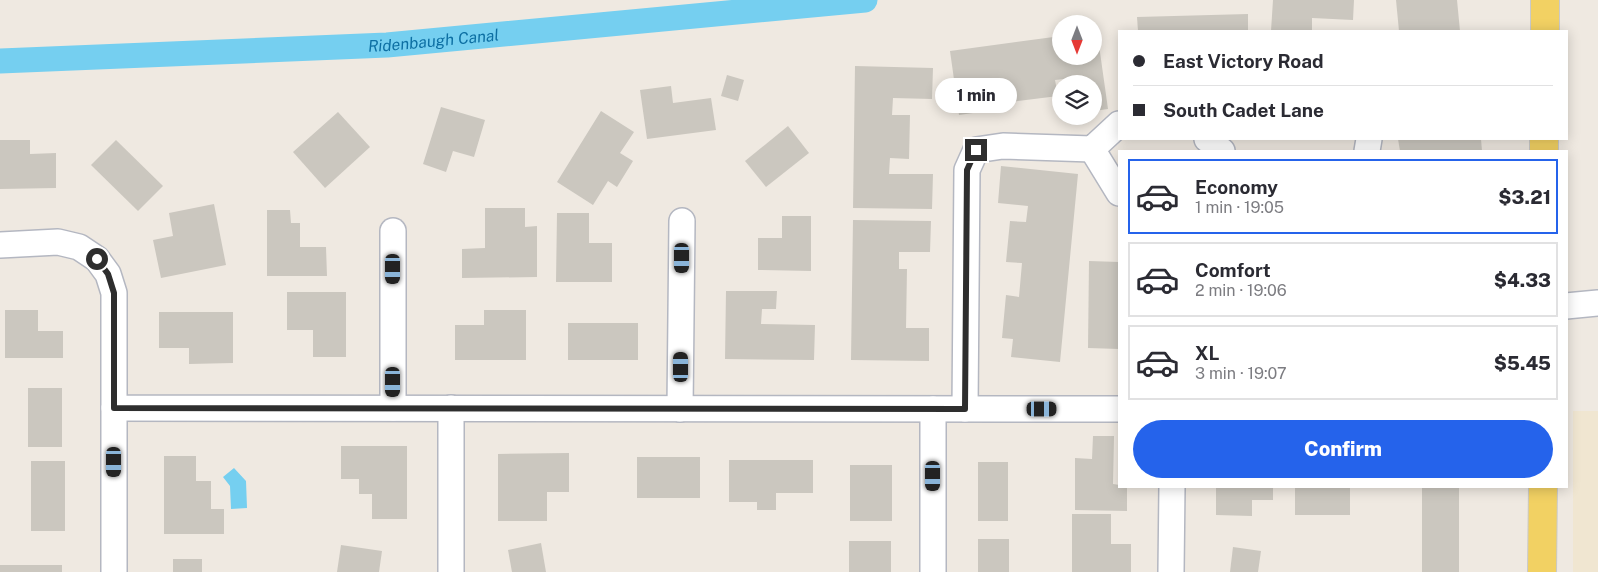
<!DOCTYPE html>
<html lang="en">
<head>
<meta charset="utf-8">
<style>
	:root { --surface:#fff; --page:#f7f7f7; --text:#2b2b33; --muted:#7c7c81; --line:#e1e1e2; --accent:#2563eb }
	body { margin:0; font-family:"Public Sans",sans-serif; background:var(--page); color:var(--text); height:100vh; display:flex; flex-direction:column; font-size:19px; white-space:nowrap }
	* { box-sizing:border-box; margin:0 }
	p { font-size:16px; color:var(--muted) }
	.icon { flex:none; width:28px; height:28px; fill:none; stroke:currentColor; stroke-width:2; stroke-linecap:round; stroke-linejoin:round }
	.map { position:relative; flex:1; overflow:hidden }
	.details { position:absolute; left:1118px; top:150px; width:450px; height:338px; display:flex; flex-direction:column; background:var(--surface); border-radius:0px; box-shadow:0 2px 12px #0003 }
	.details>* { flex:none }
	.top-card { position:absolute; left:1118px; top:30px; width:450px; height:110px; border-radius:0px; box-shadow:0 2px 12px #0003; display:grid; align-content:center; height:110px; padding:0 15px; background:var(--surface) }
	.needle { width:32px; rotate:180deg }
	.tools { position:absolute; left:1052px; top:15px; display:grid; gap:10px }
	.tools a { display:grid; place-items:center; width:50px; height:50px; border-radius:50%; background:var(--surface); box-shadow:0 2px 12px #0003; font-size:25px }
	.end { position:absolute; width:22px; height:22px; margin:-11px; border:6px solid #2e2e2e; background:#fff; box-shadow:0 0 0 2px #fff }
	.from { border-radius:50% }
	.bubble { position:absolute; height:35px; border-radius:18px; background:var(--surface); box-shadow:0 2px 12px #0003; font-size:16px; font-weight:800; line-height:35px; text-align:center }
	.car { position:absolute; width:15px; height:30px; margin:-15px -8px; border-radius:6px; box-shadow:0 0 4px 1px #0007; background:linear-gradient(#222 24%,#8ab4d8 0 40%,#222 0 76%,#8ab4d8 0 86%,#222 0) }
	.top-card b { display:flex; align-items:center; gap:18px; height:48px; font-size:19px }
	.top-card b+b { border-top:1px solid var(--line) }
	.top-card i { width:12px; height:12px; background:var(--text) }
	ul { padding:9px 0 0; list-style:none }
	li { display:flex; align-items:center; gap:15px; height:75px; margin:0 10px 8px; padding:0 5px; border:2px solid var(--line); border-radius:0px }
	li div { flex:1 }
	li b { display:block; font-size:19px }
	li em { font-style:normal; font-weight:800 }
	li.selected { border-color:var(--accent) }
	li>.icon { width:45px; height:45px; stroke-width:1.5 }
	.cta { display:flex; gap:10px; margin-top:auto; padding:10px 15px }
	.cta a { flex:1; height:58px; border-radius:30px; background:var(--accent); color:#fff; font-size:20px; font-weight:800; line-height:58px; text-align:center }
	.map>svg:first-child { display:block }
	.education { fill:#f0e6d1 }
	.water { fill:#75cff0 }
	.lines { fill:none; stroke-linecap:round; stroke-linejoin:round }
	.canal { stroke:#75cff0; stroke-width:25 }
	.building { fill:#cbc7bf }
	.minor-casing { stroke:#b4b7c1; stroke-width:28 }
	.major-casing { stroke:#c9c9c9; stroke-width:30 }
	.minor { stroke:#fff; stroke-width:25 }
	.major { stroke:#f2d163; stroke-width:28 }
	.route { stroke:#2e2e2e; stroke-width:6 }
	.labels { text-anchor:middle; dominant-baseline:central; stroke-width:4; stroke-linejoin:round; paint-order:stroke }
	.water-label { font-size:16px; font-style:italic; fill:#0d6fa3; stroke:#fff }
</style>
</head>
<body>
<div class="map">
<svg width="1598" height="572" viewBox="0 0 1598 572">
	<rect width="100%" height="100%" fill="#efe9e1"/>
	<rect class="education" x="1573" y="411" width="25" height="161"/>
	<polygon class="water" points="234,468 246,481 247,508 231,509 230,486 223,477"/>
	<g class="lines">
		<path class="canal" id="s1" d="M0,61L387,45L865,0"/>
	</g>
	<g class="building">
		<polygon points="1273,0 1354,0 1353,20 1312,18 1312,31 1271,31"/>
		<polygon points="1396,0 1457,0 1460,31 1399,31"/>
		<polygon points="1248,14 1248,31 1138,31 1137,17"/>
		<polygon points="1097,31 1108,109 1094,111 1094,84 1073,84 1072,78 1055,80 1058,96 1011,102 1010,90 984,93 987,111 959,115 950,51 1061,36 1061,56 1094,56 1094,32"/>
		<polygon points="855,66 933,68 932,99 893,98 892,115 910,115 909,159 890,158 889,174 933,174 932,209 853,208"/>
		<polygon points="727,75 744,80 738,101 721,96"/>
		<polygon points="671,86 673,103 711,98 716,130 647,139 640,90"/>
		<polygon points="441,107 485,120 474,157 453,151 446,172 423,164"/>
		<polygon points="601,111 634,132 620,153 633,161 617,187 608,181 593,205 557,182"/>
		<polygon points="338,112 370,147 325,188 293,152"/>
		<polygon points="788,126 809,153 766,187 745,161"/>
		<polygon points="1398,139 1481,139 1482,151 1400,151"/>
		<polygon points="0,140 30,140 30,154 56,153 56,188 0,189"/>
		<polygon points="116,140 163,186 138,211 91,165"/>
		<polygon points="1001,166 1078,174 1060,362 1011,357 1013,339 1002,338 1006,295 1019,297 1022,263 1006,262 1010,221 1026,222 1028,206 998,203"/>
		<polygon points="214,204 226,265 161,278 153,240 173,236 169,213"/>
		<polygon points="485,208 525,208 525,227 537,226 537,277 462,278 462,249 485,248"/>
		<polygon points="267,210 290,210 291,223 300,223 300,247 326,247 327,276 267,276"/>
		<polygon points="557,213 589,213 589,243 612,243 612,282 556,282"/>
		<polygon points="782,216 811,216 811,271 758,270 758,238 782,238"/>
		<polygon points="853,220 931,221 930,252 899,252 899,269 907,269 906,328 929,328 929,361 851,360"/>
		<polygon points="1089,261 1119,262 1119,349 1088,348"/>
		<polygon points="726,291 777,291 776,309 762,309 761,324 815,325 814,360 725,359"/>
		<polygon points="287,292 346,292 346,357 313,357 313,330 287,330"/>
		<polygon points="5,310 38,310 38,331 63,331 63,358 5,358"/>
		<polygon points="484,310 526,310 526,360 455,360 455,325 484,325"/>
		<polygon points="159,312 233,312 233,363 189,364 189,348 159,348"/>
		<rect x="568" y="323" width="70" height="37"/>
		<rect x="28" y="388" width="34" height="59"/>
		<polygon points="1093,436 1114,436 1113,484 1127,486 1127,511 1075,510 1075,458 1092,459"/>
		<polygon points="341,446 407,446 407,519 372,519 372,494 359,494 359,479 341,479"/>
		<polygon points="569,453 569,492 547,492 547,521 498,521 498,454"/>
		<polygon points="164,456 196,456 196,481 211,481 211,509 224,509 224,534 164,534"/>
		<rect x="637" y="457" width="63" height="41"/>
		<polygon points="729,460 813,460 813,493 776,493 776,510 757,510 757,502 729,502"/>
		<rect x="31" y="461" width="34" height="70"/>
		<rect x="978" y="462" width="30" height="59"/>
		<rect x="850" y="465" width="42" height="56"/>
		<polygon points="1216,486 1273,486 1273,500 1252,500 1252,516 1216,515"/>
		<rect x="1295" y="486" width="55" height="29"/>
		<rect x="1422" y="488" width="37" height="84"/>
		<polygon points="1072,514 1111,514 1111,544 1131,544 1131,572 1072,572"/>
		<rect x="978" y="539" width="31" height="33"/>
		<rect x="849" y="541" width="42" height="31"/>
		<polygon points="541,543 546,572 512,572 508,550"/>
		<polygon points="341,545 382,551 379,572 337,572"/>
		<polygon points="1233,547 1261,551 1258,572 1230,572"/>
		<rect x="173" y="559" width="29" height="13"/>
		<rect x="0" y="565" width="62" height="7"/>
	</g>
	<g class="lines">
		<g class="minor-casing">
			<g id="minor">
				<polyline points="1207,139 1222,151"/>
				<polyline points="1092,149 1119,193"/>
				<polyline points="1367,151 1369,139"/>
				<polyline points="0,245 58,242 79,247 97,259 108,274 114,293 114,408 1119,409"/>
				<polyline points="1566,306 1598,303"/>
				<polyline points="114,408 114,572"/>
				<polyline points="393,408 393,231"/>
				<polyline points="451,408 451,572"/>
				<polyline points="680,409 682,221"/>
				<polyline points="965,409 967,170 976,150 1003,146 1092,149 1119,124"/>
				<polyline points="933,572 933,409"/>
				<polyline points="1171,572 1172,486"/>
			</g>
		</g>
		<g class="major-casing">
			<g id="major">
				<polyline points="1545,31 1545,0"/>
				<polyline points="1544,151 1544,139"/>
				<polyline points="1542,572 1543,486"/>
			</g>
		</g>
		<use href="#minor" class="minor"/>
		<use href="#major" class="major"/>
	</g>
	<g class="lines">
		<polyline class="route" points="97,259 108,274 114,293 114,408 965,409 967,170 976,150"/>
	</g>
	<g class="labels">
		<g class="water-label">
			<text stroke="none"><textPath href="#s1" startOffset="434">Ridenbaugh Canal</textPath></text>
		</g>
	</g>
</svg>
<div class="tools">
<a><svg class="needle" viewBox="-14 -14 28 28"><path d="M0-13l5 13h-10z" fill="#e53935"/><path d="M0 13l5-13h-10z" fill="#7c7c81"/></svg></a>
<a><svg class="icon" aria-label="layers" viewBox="0 0 24 24"><path d="M12 4l9 5-9 5-9-5zM3 14l9 5 9-5"/></svg></a>
</div>
<i class="end from" style="left:97px;top:259px"></i>
<i class="end" style="left:976px;top:150px"></i>
<div class="bubble" style="left:935px;top:78px;width:82px">1 min</div>
<i class="car" style="left:682px;top:258px;rotate:180deg"></i>
<i class="car" style="left:393px;top:269px;rotate:180deg"></i>
<i class="car" style="left:681px;top:367px;rotate:0deg"></i>
<i class="car" style="left:393px;top:382px;rotate:180deg"></i>
<i class="car" style="left:1042px;top:409px;rotate:90deg"></i>
<i class="car" style="left:114px;top:462px;rotate:180deg"></i>
<i class="car" style="left:933px;top:476px;rotate:180deg"></i>
<div class="top-card">
<b><i class="from"></i>East Victory Road</b>
<b><i></i>South Cadet Lane</b>
</div>
<section class="details">
<ul>
<li class="selected"><svg class="icon" aria-label="car" viewBox="0 0 24 24"><path d="M5 17H2v-5l4-1 3-4h7l3 4 3 1v5h-3M9 17h6M6 11h13"/><circle cx="7" cy="17" r="2"/><circle cx="17" cy="17" r="2"/></svg><div><b>Economy</b><p>1 min · 19:05</p></div><em>$3.21</em></li>
<li><svg class="icon" aria-label="car" viewBox="0 0 24 24"><path d="M5 17H2v-5l4-1 3-4h7l3 4 3 1v5h-3M9 17h6M6 11h13"/><circle cx="7" cy="17" r="2"/><circle cx="17" cy="17" r="2"/></svg><div><b>Comfort</b><p>2 min · 19:06</p></div><em>$4.33</em></li>
<li><svg class="icon" aria-label="car" viewBox="0 0 24 24"><path d="M5 17H2v-5l4-1 3-4h7l3 4 3 1v5h-3M9 17h6M6 11h13"/><circle cx="7" cy="17" r="2"/><circle cx="17" cy="17" r="2"/></svg><div><b>XL</b><p>3 min · 19:07</p></div><em>$5.45</em></li>
</ul>
<div class="cta"><a>Confirm</a></div>
</section>
</div>
</body>
</html>
